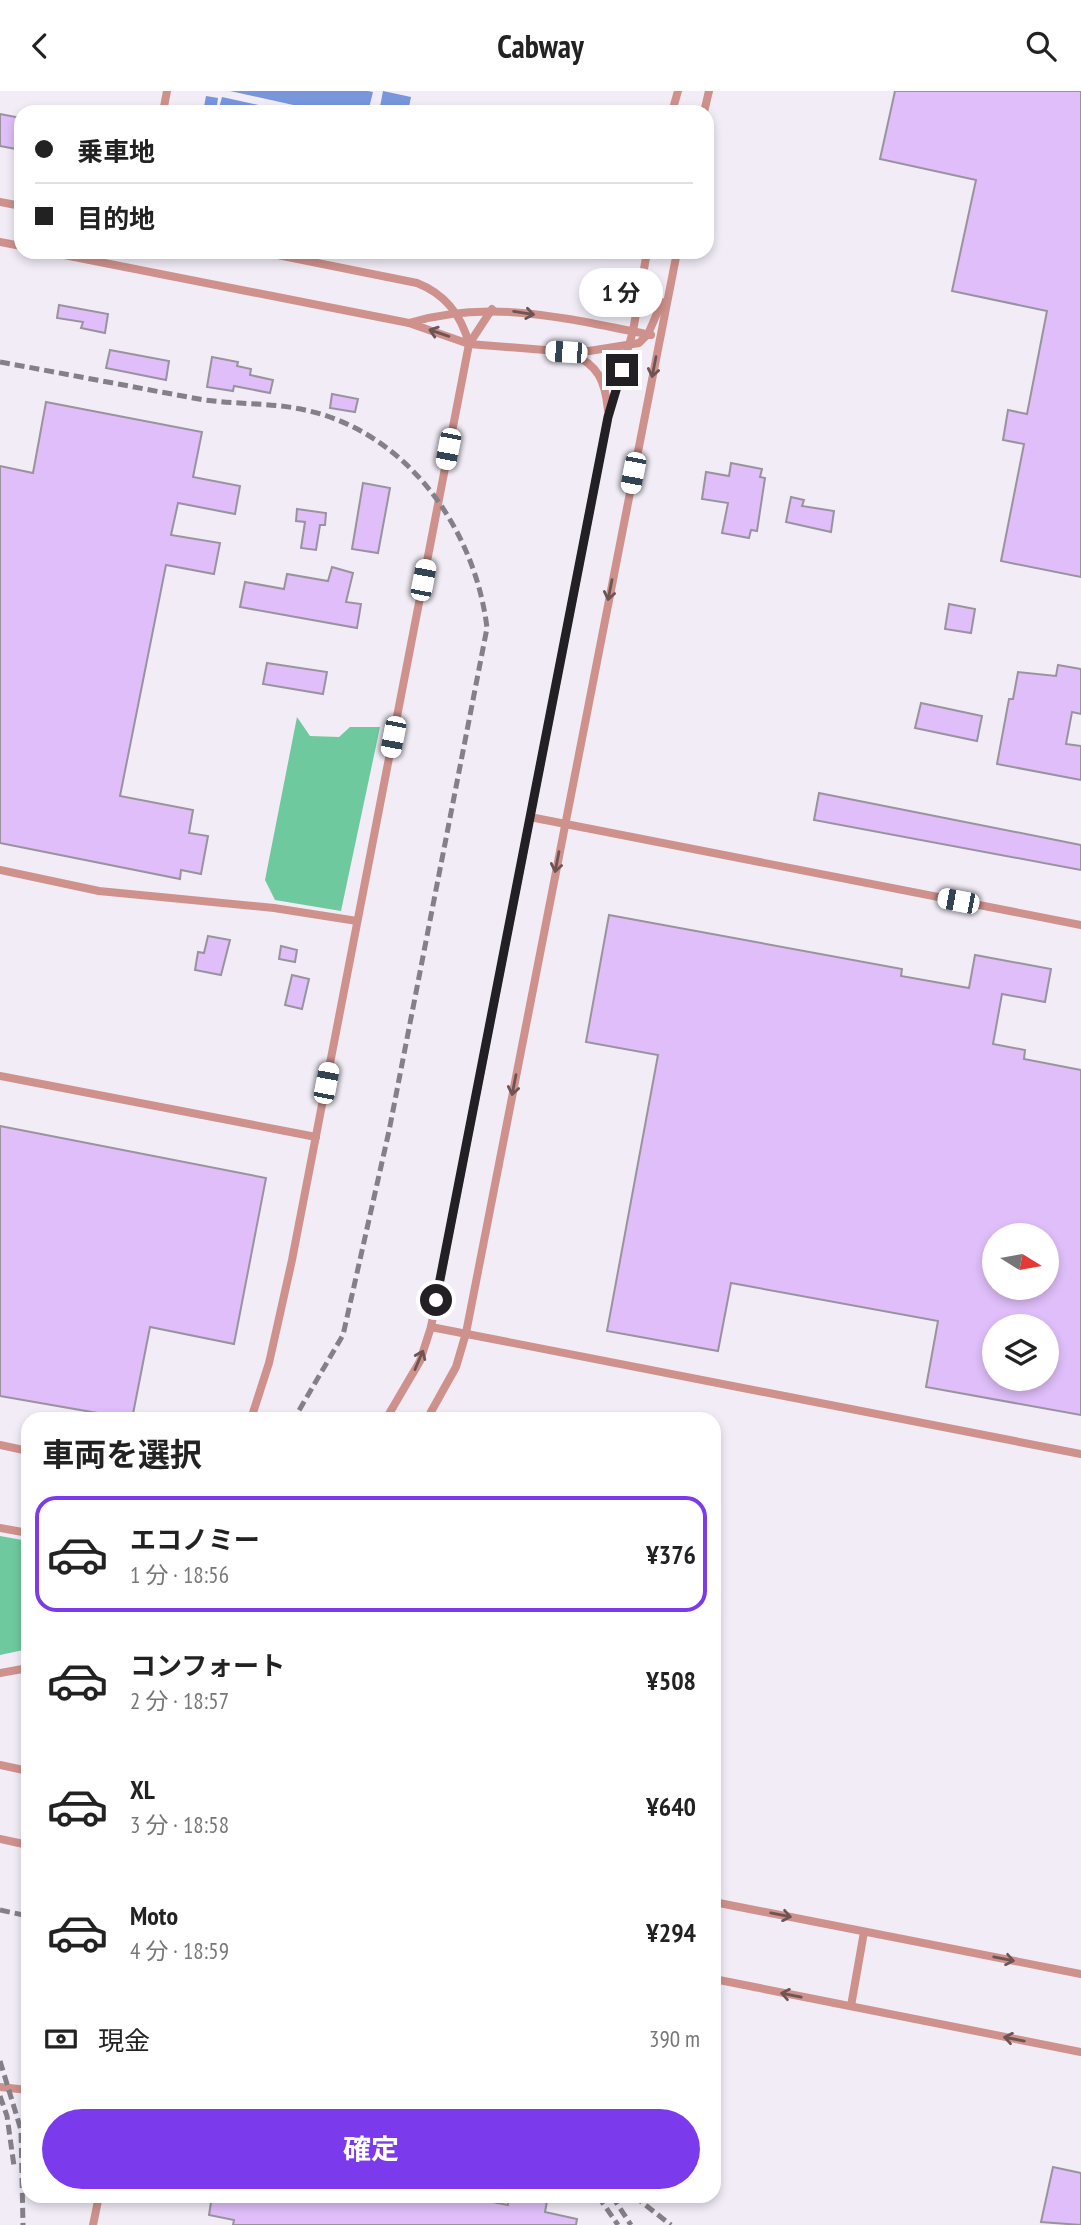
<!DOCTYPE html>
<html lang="ja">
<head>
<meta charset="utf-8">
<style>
	:root { --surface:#fff; --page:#f2f2f2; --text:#222; --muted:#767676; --line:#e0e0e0; --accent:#7c3aed }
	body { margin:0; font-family:"PT Sans Narrow","Noto Sans JP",sans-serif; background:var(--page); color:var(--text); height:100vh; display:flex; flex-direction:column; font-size:26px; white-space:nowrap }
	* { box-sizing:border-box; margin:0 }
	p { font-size:23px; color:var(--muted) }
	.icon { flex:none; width:38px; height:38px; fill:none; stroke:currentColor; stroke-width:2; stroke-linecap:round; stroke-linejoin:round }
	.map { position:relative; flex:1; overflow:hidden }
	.sheet { position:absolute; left:21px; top:1321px; width:700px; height:791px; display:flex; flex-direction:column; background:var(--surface); border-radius:21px; box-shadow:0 4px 10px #0003 }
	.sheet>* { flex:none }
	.hud { position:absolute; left:14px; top:14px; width:700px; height:154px; border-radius:21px; box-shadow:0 4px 10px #0003; display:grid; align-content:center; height:154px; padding:0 21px; background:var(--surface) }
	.needle { width:46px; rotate:101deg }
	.tools { position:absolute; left:982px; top:1132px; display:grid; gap:14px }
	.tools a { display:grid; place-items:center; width:77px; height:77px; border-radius:50%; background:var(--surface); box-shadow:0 4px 10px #0003; font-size:35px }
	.end { position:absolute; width:32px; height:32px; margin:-16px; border:9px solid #222024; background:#fff; box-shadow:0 0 0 4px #fff }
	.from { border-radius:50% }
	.bubble { position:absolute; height:49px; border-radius:24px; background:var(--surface); box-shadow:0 4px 10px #0003; font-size:23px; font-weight:700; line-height:49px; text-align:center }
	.car { position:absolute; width:21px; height:42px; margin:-21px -10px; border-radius:9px; box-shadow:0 0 5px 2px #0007; background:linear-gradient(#fff 24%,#345 0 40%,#fff 0 76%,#345 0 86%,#fff 0) }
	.hud b { display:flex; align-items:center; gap:24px; height:66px; font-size:26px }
	.hud b+b { border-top:2px solid var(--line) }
	.hud i { width:18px; height:18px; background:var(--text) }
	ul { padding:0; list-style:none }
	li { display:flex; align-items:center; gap:21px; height:116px; margin:0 14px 10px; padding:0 7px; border:4px solid transparent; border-radius:21px }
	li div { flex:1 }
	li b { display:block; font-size:26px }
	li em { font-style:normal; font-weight:700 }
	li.current { border-color:var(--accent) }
	li>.icon { width:63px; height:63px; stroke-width:1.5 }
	h2 { padding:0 21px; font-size:32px; line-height:84px }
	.pay { display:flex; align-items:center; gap:18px; height:77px; padding:0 21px; font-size:26px }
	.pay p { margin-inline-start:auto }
	.primary-button { display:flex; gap:14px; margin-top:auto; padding:14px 21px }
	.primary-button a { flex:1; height:80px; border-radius:42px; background:var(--accent); color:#fff; font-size:28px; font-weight:700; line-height:80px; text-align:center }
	header { display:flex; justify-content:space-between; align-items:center; height:91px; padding:0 21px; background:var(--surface); font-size:32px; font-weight:700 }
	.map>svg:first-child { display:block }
	.forest { fill:#6eca9e }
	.water { fill:#7796dc }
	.building { fill:#dfbef9; stroke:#99939d; stroke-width:2; fill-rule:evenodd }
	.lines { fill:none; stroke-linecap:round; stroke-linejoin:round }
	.lane { stroke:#cf918c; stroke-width:8 }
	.rail { stroke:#848087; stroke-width:5; stroke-dasharray:10 5; stroke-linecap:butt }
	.oneway { stroke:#705353 }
	.route { stroke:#222024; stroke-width:9 }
</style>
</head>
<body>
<header><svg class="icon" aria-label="back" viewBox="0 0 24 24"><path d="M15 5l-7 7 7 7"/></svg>Cabway<svg class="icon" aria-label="search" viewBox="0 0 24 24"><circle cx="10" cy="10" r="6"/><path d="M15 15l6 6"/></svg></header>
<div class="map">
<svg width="1081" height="2134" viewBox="0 0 1081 2134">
	<rect width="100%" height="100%" fill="#f1ecf6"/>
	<g class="forest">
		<polygon points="297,626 310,645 339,646 350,636 380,636 341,820 275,809 265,789"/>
		<polygon points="0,1445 28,1450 28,1558 0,1564"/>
	</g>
	<g class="water">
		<polygon points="230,0 368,0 373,1 368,21 325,21"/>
		<polygon points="383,0 411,6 408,21 379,21"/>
		<polygon points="206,5 218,7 216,21 203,21"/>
		<polygon points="222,6 291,21 218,21"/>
	</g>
	<g class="building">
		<polygon points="895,0 1081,0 1081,486 1001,470 1024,353 1003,349 1008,319 1027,323 1047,220 952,200 976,89 880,68"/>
		<polygon points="0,23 21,27 21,59 0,55"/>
		<polygon points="59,214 108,223 105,242 81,237 83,231 57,227"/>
		<polygon points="110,259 169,270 166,289 106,277"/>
		<polygon points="212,266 238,271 237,275 251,278 250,284 273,289 270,302 234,295 233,300 207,296"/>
		<polygon points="332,303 358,308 355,321 330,317"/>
		<polygon points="46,311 202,341 193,386 240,395 235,423 178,412 171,444 220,452 214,483 166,474 120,705 193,719 189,742 208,745 201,783 181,779 180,788 0,752 0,375 33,382"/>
		<polygon points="731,372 762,378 760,386 765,387 757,440 751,439 749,447 722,442 728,412 702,408 706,381 729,385"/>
		<polygon points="363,392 390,397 378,462 352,458"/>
		<polygon points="791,406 804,409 802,415 834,420 831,441 786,431"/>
		<polygon points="297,418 326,422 325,434 320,434 316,459 301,457 305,431 296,430"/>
		<polygon points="332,476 353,482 346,511 361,513 357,537 240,516 245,491 284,498 287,483 328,490"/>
		<polygon points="949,513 975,518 971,542 945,538"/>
		<polygon points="267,572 327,581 323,603 263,593"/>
		<polygon points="1058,574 1081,578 1081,623 1072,621 1066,653 1081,655 1081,689 997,673 1009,608 1013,608 1018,581 1056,585"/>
		<polygon points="921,612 982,625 977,650 915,637"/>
		<polygon points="819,702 1081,754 1081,779 814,729"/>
		<path d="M609,824L902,878L901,885L969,897L975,864L1051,878L1045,911L1002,903L993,953L1025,959L1024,968L1081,979V1324L926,1296L938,1230L731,1192L718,1260L607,1240L658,964L586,951ZM994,1144H1046V1197H994ZM994,1236H1046V1288H994Z"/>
		<polygon points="208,845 230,849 221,884 195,879 198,861 204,862"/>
		<polygon points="281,855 297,859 295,871 279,868"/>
		<polygon points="292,884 309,888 302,918 285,914"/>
		<polygon points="0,1035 266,1087 234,1253 150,1236 132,1328 0,1305"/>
		<polygon points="1053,2076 1081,2082 1081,2134 1041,2131"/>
		<polygon points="212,2105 237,2109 238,2105 462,2105 508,2114 509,2105 548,2105 545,2121 577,2128 576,2134 233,2134 234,2129 209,2124"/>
	</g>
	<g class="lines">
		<g class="lane">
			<polyline points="163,21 167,0"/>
			<polyline points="672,21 678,0"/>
			<polyline points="704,21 709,0"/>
			<polyline points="0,111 21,115"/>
			<polyline points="0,151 21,155"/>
			<polyline points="49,161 409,232 469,253 545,259 589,260 639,252 648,243 662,211"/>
			<path d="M263,161L417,192C445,203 461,223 469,253"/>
			<path d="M409,232C491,207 568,228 651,244"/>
			<path d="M570,262C599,274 605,290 608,319"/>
			<polyline points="530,726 1081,834"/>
			<polyline points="0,779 99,800 274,817 357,830"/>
			<polyline points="0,985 316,1046"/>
			<polyline points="431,1236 1081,1363"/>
			<polyline points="251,1328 269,1272 292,1169 469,253 492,218"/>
			<polyline points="386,1328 420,1270 431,1236 608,326 633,240 647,161"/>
			<polyline points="427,1328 456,1276 466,1242 677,161"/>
			<polyline points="0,1354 28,1360"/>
			<polyline points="0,1437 28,1442"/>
			<polyline points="0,1582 28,1577"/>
			<polyline points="0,1674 28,1680"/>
			<polyline points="0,1748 28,1754"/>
			<polyline points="714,1811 1081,1883"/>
			<polyline points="714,1888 1081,1961"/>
			<polyline points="851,1915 864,1841"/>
			<polyline points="0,1996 28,1999"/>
			<polyline points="93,2134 99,2105"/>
		</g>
		<g class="rail">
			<path d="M0,271C66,283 133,296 199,308C234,314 270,311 305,319C407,341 475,438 487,537L389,1040L343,1244L294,1328"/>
			<polyline points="0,1819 28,1825"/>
			<polyline points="0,1970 21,2039 23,2134"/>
			<polyline points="0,2005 7,2025 14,2075"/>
			<polyline points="598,2105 618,2134"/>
			<polyline points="612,2105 631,2134"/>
			<polyline points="634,2105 671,2134"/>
		</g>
	</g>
	<defs><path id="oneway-shaft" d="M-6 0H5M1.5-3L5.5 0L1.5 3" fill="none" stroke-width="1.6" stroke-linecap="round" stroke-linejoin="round" transform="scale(1.75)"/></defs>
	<g class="oneway">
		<use href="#oneway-shaft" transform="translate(524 222) rotate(9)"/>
		<use href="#oneway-shaft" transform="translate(439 242) rotate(-161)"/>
		<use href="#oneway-shaft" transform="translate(654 276) rotate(101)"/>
		<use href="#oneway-shaft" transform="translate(610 499) rotate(101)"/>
		<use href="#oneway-shaft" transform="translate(557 771) rotate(101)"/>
		<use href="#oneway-shaft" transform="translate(514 994) rotate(101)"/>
		<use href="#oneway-shaft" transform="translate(419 1269) rotate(-67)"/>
		<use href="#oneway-shaft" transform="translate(781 1824) rotate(11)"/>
		<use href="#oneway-shaft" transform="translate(1004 1868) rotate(11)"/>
		<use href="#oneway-shaft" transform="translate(791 1904) rotate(-169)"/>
		<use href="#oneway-shaft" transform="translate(1014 1948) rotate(-169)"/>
	</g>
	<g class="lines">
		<polyline class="route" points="436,1209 608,326 622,279"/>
	</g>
</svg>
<div class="tools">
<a><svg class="needle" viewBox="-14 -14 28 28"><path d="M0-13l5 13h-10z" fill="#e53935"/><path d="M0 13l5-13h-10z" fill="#767676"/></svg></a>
<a><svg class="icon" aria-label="layers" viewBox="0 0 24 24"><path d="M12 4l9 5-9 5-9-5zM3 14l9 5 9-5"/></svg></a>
</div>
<i class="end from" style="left:436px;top:1209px"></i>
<i class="end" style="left:622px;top:279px"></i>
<div class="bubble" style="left:579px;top:177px;width:84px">1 分</div>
<i class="car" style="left:566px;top:261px;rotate:274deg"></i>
<i class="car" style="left:448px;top:358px;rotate:191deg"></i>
<i class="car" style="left:633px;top:382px;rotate:191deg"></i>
<i class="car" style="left:423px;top:489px;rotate:11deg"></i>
<i class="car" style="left:393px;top:646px;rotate:191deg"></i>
<i class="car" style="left:958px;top:810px;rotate:281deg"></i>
<i class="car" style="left:326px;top:992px;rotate:11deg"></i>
<div class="hud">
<b><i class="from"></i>乗車地</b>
<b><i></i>目的地</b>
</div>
<section class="sheet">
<h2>車両を選択</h2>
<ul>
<li class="current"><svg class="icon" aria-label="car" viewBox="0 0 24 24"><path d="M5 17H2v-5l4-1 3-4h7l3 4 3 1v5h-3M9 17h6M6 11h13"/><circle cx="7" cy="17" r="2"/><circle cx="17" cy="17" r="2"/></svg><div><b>エコノミー</b><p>1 分 · 18:56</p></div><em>¥376</em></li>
<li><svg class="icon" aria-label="car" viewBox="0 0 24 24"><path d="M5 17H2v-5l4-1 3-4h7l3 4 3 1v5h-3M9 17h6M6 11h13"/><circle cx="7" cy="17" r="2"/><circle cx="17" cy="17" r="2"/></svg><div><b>コンフォート</b><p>2 分 · 18:57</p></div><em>¥508</em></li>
<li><svg class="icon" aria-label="car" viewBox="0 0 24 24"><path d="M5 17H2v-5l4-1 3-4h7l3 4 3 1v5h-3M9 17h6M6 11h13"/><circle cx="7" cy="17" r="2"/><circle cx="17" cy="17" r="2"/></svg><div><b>XL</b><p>3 分 · 18:58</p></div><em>¥640</em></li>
<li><svg class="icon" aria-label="car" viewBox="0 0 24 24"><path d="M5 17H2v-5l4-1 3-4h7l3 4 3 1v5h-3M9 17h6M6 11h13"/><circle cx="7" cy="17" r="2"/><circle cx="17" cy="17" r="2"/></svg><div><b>Moto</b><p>4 分 · 18:59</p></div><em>¥294</em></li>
</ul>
<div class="pay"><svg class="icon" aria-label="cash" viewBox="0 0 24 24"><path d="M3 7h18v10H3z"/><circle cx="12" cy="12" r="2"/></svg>現金<p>390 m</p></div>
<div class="primary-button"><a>確定</a></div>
</section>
</div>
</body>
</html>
